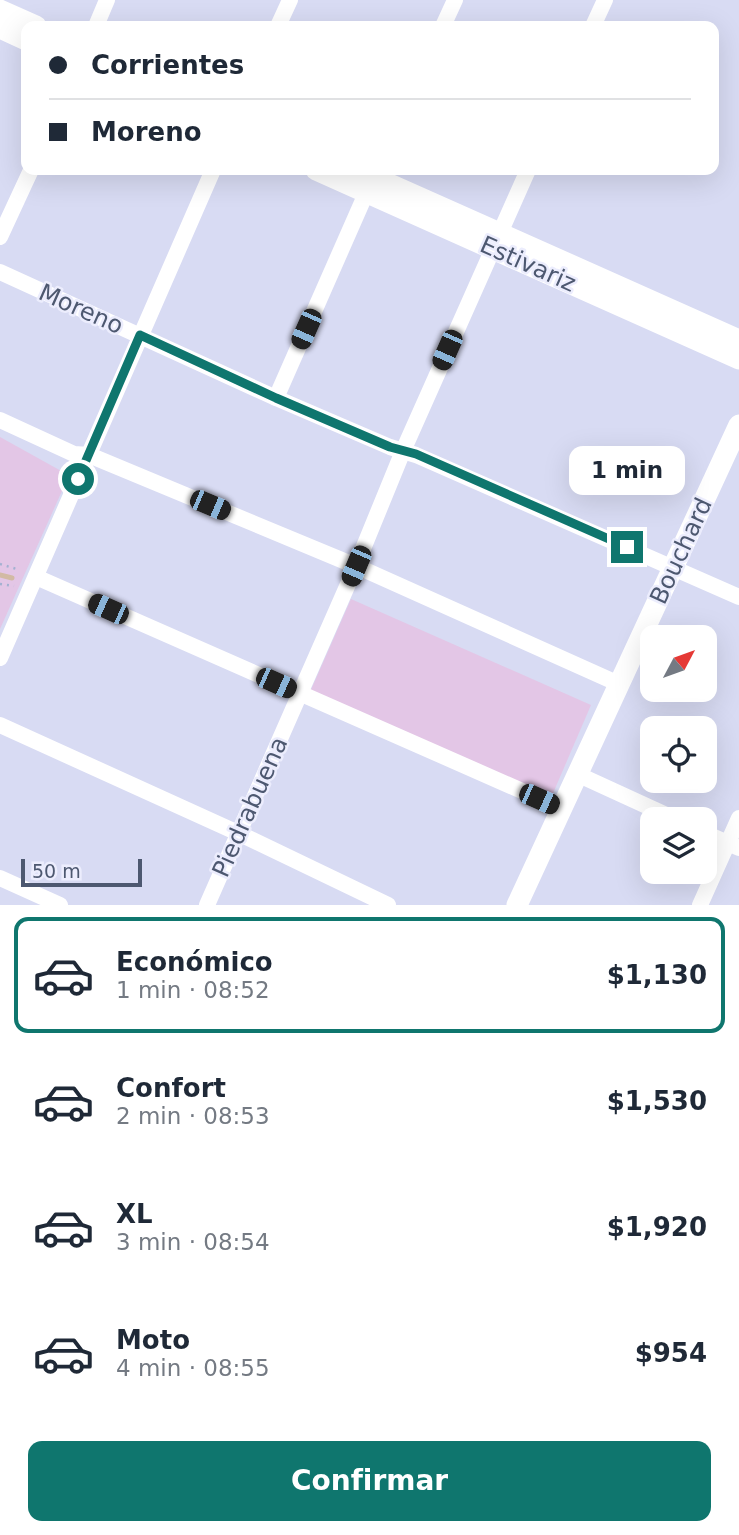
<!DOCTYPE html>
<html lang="es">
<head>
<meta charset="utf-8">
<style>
	:root { --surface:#fff; --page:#f2f2f3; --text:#1f2937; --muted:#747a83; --line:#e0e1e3; --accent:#0f766e }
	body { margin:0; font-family:"DejaVu Sans",sans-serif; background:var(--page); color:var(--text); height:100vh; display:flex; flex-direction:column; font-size:26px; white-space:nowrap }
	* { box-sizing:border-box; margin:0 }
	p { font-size:23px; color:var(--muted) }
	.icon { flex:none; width:38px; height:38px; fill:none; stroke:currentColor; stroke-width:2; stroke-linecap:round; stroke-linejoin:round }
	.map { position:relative; height:905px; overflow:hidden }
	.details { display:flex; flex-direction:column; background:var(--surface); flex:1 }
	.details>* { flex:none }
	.top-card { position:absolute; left:21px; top:21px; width:698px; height:154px; border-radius:14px; box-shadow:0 7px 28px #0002; display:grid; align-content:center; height:154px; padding:0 28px; background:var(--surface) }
	.needle { width:46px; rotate:49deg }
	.tools { position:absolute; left:640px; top:625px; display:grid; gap:14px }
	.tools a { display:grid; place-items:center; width:77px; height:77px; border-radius:14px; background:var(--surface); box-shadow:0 7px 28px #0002; font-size:35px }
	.scale { position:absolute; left:21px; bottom:18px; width:121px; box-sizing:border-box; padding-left:7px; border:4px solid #4d5870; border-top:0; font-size:19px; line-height:24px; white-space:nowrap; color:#4d5870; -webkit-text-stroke:5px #ecedfd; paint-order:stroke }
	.end { position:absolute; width:32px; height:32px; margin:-16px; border:9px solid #0f766e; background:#fff; box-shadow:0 0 0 4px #fff }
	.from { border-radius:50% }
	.bubble { position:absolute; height:49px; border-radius:14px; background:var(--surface); box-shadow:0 7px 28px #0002; font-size:23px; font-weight:800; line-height:49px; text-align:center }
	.car { position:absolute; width:21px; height:42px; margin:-21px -10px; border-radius:9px; box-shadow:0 0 5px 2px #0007; background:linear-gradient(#222 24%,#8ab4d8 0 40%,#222 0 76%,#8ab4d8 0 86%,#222 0) }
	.top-card b { display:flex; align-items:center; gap:24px; height:66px; font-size:26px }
	.top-card b+b { border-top:2px solid var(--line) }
	.top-card i { width:18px; height:18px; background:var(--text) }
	ul { padding:12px 0 0; list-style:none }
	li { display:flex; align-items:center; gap:21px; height:116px; margin:0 14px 10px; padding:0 14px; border:4px solid transparent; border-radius:14px }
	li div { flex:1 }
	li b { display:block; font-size:26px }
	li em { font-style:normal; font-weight:800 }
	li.on { border-color:var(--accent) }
	li>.icon { width:63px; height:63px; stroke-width:1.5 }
	.primary-button { display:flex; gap:14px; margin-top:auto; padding:14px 28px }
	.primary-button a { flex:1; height:80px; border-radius:14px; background:var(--accent); color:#fff; font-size:28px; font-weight:800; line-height:80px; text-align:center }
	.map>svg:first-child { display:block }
	.residential { fill:#d8dbf3; fill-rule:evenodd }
	.green { fill:#e3c6e6 }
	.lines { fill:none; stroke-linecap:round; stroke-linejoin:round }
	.stream { stroke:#d2baa4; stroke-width:5 }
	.path { stroke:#a3b1d1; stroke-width:2.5; stroke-dasharray:2 5; stroke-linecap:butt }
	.street { stroke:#fff; stroke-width:16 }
	.secondary { stroke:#fff; stroke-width:21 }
	.route { stroke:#0f766e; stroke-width:9 }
	.labels { text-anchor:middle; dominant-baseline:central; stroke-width:5; stroke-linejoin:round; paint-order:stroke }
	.street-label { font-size:24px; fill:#4d5870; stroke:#ecedfd }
</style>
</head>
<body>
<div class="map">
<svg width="739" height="905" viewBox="0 0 739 905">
	<rect width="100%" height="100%" fill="#e6e7fa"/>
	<path class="residential" d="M0,0H739V905H0ZM26,26H714V170H26ZM653,637H705V690H653ZM653,728H705V780H653ZM653,819H705V872H653Z"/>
	<g class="green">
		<polygon points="0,437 63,472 66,482 0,629"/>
		<polygon points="351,599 591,705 551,798 310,692"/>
	</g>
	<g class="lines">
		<polyline class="stream" points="0,575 12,578"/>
		<g class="path">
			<polyline points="0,564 20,570"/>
			<polyline points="0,584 14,586"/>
		</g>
		<g class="street">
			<polyline points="96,26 107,0"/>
			<polyline points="278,26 290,0"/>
			<polyline points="443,26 455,0"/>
			<polyline points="593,26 605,0"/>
			<polyline points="0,237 31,170"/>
			<polyline points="0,272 276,398 390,447 416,455 739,597"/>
			<polyline points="276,398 371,182"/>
			<polyline points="0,420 74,454 89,455 356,566 619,684"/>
			<polyline points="36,577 563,809"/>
			<polyline points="0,658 213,170"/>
			<polyline points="0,725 238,833 388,905"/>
			<polyline points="579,775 675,819"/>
			<polyline points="705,833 739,848"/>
			<polyline points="0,878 60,905"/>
			<polyline points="207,905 356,566 403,451 528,170"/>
			<polyline points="700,905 739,818"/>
		</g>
		<g class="secondary">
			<polyline points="0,10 36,26"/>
			<polyline points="0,28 26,40"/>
			<polyline points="316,170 739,359"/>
			<polyline points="358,170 739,340"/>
			<polyline points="517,905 739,425"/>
		</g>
	</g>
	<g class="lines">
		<polyline class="route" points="78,479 140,335 276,398 390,447 416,454 627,547"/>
	</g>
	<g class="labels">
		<g class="street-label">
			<text transform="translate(528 264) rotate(24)">Estivariz</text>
			<text transform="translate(81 309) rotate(24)">Moreno</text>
			<text transform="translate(681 551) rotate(-65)">Bouchard</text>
			<text transform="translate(250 807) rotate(-66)">Piedrabuena</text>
		</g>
	</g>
</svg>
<div class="tools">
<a><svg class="needle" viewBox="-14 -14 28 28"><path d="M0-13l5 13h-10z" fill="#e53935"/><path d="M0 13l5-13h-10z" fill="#747a83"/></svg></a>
<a><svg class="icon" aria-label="locate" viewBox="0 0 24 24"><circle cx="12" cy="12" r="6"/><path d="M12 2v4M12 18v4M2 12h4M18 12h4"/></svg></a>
<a><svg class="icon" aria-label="layers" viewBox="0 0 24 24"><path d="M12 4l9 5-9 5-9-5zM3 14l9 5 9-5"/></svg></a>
</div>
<div class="scale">50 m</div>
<i class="end from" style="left:78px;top:479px"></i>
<i class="end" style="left:627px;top:547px"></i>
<div class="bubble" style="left:569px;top:446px;width:116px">1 min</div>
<i class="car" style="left:306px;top:329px;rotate:204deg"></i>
<i class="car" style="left:447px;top:350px;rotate:204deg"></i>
<i class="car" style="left:210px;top:505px;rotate:113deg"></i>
<i class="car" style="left:356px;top:566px;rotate:203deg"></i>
<i class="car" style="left:108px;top:609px;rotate:294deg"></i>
<i class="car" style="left:276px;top:683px;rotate:114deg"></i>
<i class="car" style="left:539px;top:799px;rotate:114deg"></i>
<div class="top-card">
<b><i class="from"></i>Corrientes</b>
<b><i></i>Moreno</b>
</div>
</div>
<section class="details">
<ul>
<li class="on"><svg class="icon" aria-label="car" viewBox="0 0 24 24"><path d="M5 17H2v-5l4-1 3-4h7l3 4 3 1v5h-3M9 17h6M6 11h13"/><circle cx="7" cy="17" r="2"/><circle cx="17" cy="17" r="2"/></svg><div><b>Económico</b><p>1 min · 08:52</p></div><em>$1,130</em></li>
<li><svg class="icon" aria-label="car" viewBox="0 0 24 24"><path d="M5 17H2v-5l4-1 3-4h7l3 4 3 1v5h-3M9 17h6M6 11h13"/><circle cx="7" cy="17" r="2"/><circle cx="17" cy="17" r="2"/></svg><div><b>Confort</b><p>2 min · 08:53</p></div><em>$1,530</em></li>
<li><svg class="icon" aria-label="car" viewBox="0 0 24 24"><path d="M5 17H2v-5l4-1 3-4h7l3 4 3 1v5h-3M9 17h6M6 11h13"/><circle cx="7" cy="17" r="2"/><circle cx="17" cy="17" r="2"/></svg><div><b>XL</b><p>3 min · 08:54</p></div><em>$1,920</em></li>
<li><svg class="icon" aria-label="car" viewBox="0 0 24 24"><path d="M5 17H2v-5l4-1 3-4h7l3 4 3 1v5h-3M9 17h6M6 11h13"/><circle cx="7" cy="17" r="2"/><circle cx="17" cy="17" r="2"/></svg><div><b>Moto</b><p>4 min · 08:55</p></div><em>$954</em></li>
</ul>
<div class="primary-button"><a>Confirmar</a></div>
</section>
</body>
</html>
